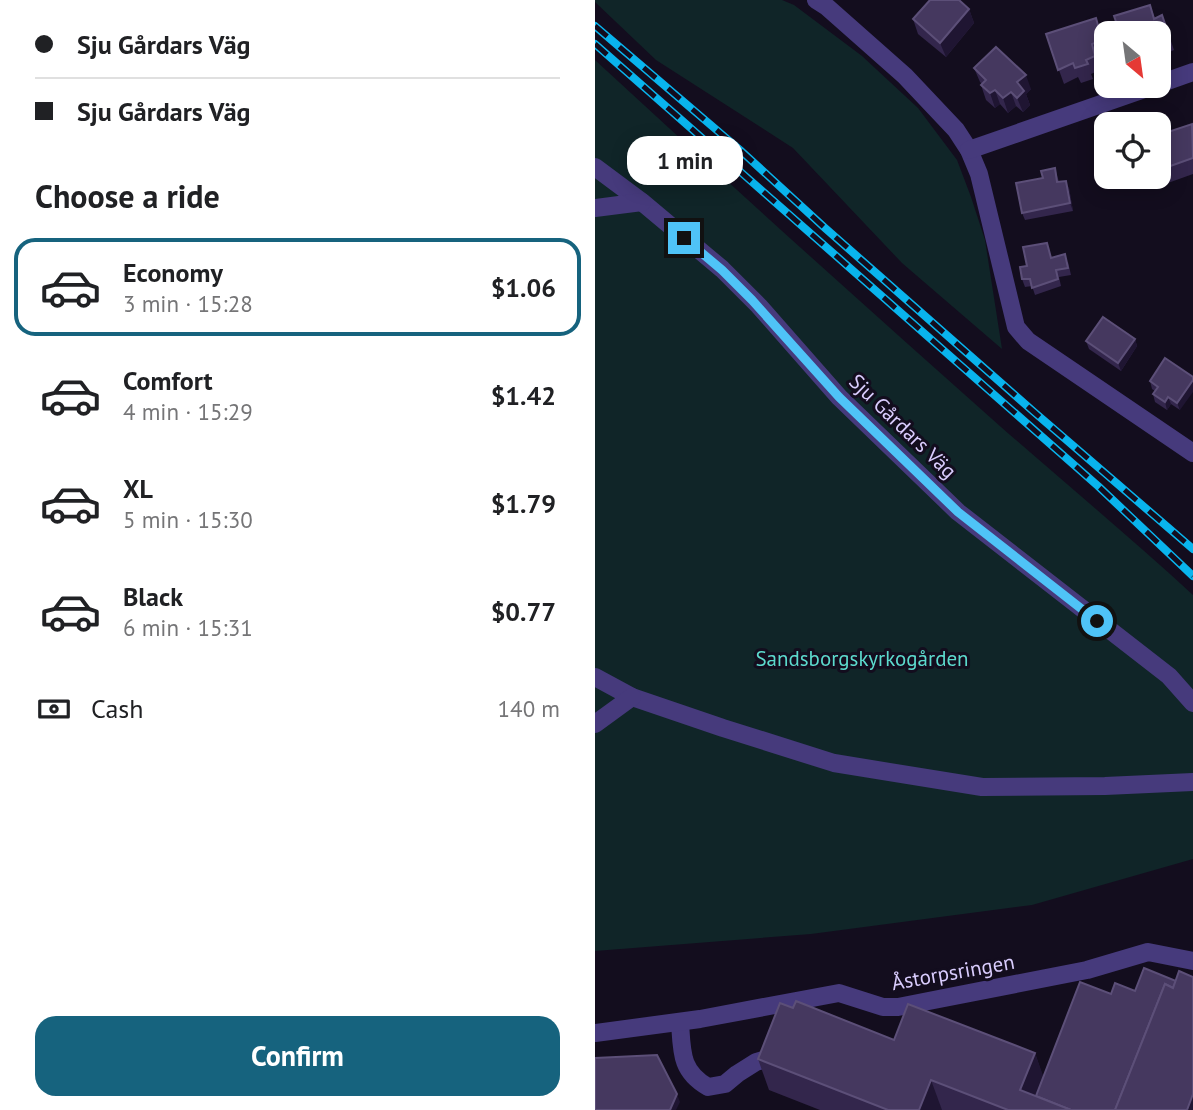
<!DOCTYPE html>
<html lang="en">
<head>
<meta charset="utf-8">
<style>
	:root { --surface:#fff; --page:#f2f2f2; --text:#202124; --muted:#757577; --line:#e0e0e0; --accent:#16637e }
	body { margin:0; font-family:"PT Sans",sans-serif; background:var(--page); color:var(--text); height:100vh; display:flex; flex-direction:column; font-size:26px; white-space:nowrap }
	* { box-sizing:border-box; margin:0 }
	p { font-size:23px; color:var(--muted) }
	.icon { flex:none; width:38px; height:38px; fill:none; stroke:currentColor; stroke-width:2; stroke-linecap:round; stroke-linejoin:round }
	.map { position:relative; flex:1; overflow:hidden }
	.drawer { display:flex; flex-direction:column; background:var(--surface); width:595px }
	.drawer>* { flex:none }
	.hud { display:grid; align-content:center; height:154px; padding:0 35px; background:var(--surface) }
	.needle { width:46px; rotate:151deg }
	.tools { position:absolute; left:499px; top:21px; display:grid; gap:14px }
	.tools a { display:grid; place-items:center; width:77px; height:77px; border-radius:14px; background:var(--surface); box-shadow:0 4px 18px #0003; font-size:35px }
	.end { position:absolute; width:32px; height:32px; margin:-16px; border:9px solid #4fc3f7; background:#111; box-shadow:0 0 0 4px #111 }
	.from { border-radius:50% }
	.bubble { position:absolute; height:49px; border-radius:21px; background:var(--surface); box-shadow:0 4px 18px #0003; font-size:23px; font-weight:700; line-height:49px; text-align:center }
	.hud b { display:flex; align-items:center; gap:24px; height:66px; font-size:26px }
	.hud b+b { border-top:2px solid var(--line) }
	.hud i { width:18px; height:18px; background:var(--text) }
	ul { padding:0; list-style:none }
	li { display:flex; align-items:center; gap:21px; height:98px; margin:0 14px 10px; padding:0 21px; border:4px solid transparent; border-radius:21px }
	li div { flex:1 }
	li b { display:block; font-size:26px }
	li em { font-style:normal; font-weight:700 }
	li.selected { border-color:var(--accent) }
	li>.icon { width:63px; height:63px; stroke-width:1.5 }
	h2 { padding:0 35px; font-size:32px; line-height:84px }
	.pay { display:flex; align-items:center; gap:18px; height:77px; padding:0 35px; font-size:26px }
	.pay p { margin-inline-start:auto }
	.button { display:flex; gap:14px; margin-top:auto; padding:14px 35px }
	.button a { flex:1; height:80px; border-radius:21px; background:var(--accent); color:#fff; font-size:28px; font-weight:700; line-height:80px; text-align:center }
	main { display:flex; flex:1; min-height:0 }
	.map>svg:first-child { display:block }
	.green { fill:#102528 }
	.lines { fill:none; stroke-linecap:round; stroke-linejoin:round }
	.minor { stroke:#463a7c; stroke-width:18 }
	.rail-casing { stroke:#09b4ed; stroke-width:8 }
	.rail { stroke:#130d1e; stroke-width:5; stroke-dasharray:16; stroke-linecap:butt }
	.wall { fill:#33264c }
	.shaded-wall { fill:#1f1532 }
	.building { fill:#45385f; stroke:#5c4f78; stroke-width:2 }
	.route { stroke:#4fc3f7; stroke-width:9 }
	.labels { text-anchor:middle; dominant-baseline:central; stroke-width:6; stroke-linejoin:round; paint-order:stroke }
	.street-label { font-size:21px; fill:#d9ccfd; stroke:#130d1e }
	.park-label { font-size:21px; fill:#5cdacd; stroke:#130d1e }
</style>
</head>
<body>
<main>
<section class="drawer">
<div class="hud">
<b><i class="from"></i>Sju Gårdars Väg</b>
<b><i></i>Sju Gårdars Väg</b>
</div>
<h2>Choose a ride</h2>
<ul>
<li class="selected"><svg class="icon" aria-label="car" viewBox="0 0 24 24"><path d="M5 17H2v-5l4-1 3-4h7l3 4 3 1v5h-3M9 17h6M6 11h13"/><circle cx="7" cy="17" r="2"/><circle cx="17" cy="17" r="2"/></svg><div><b>Economy</b><p>3 min · 15:28</p></div><em>$1.06</em></li>
<li><svg class="icon" aria-label="car" viewBox="0 0 24 24"><path d="M5 17H2v-5l4-1 3-4h7l3 4 3 1v5h-3M9 17h6M6 11h13"/><circle cx="7" cy="17" r="2"/><circle cx="17" cy="17" r="2"/></svg><div><b>Comfort</b><p>4 min · 15:29</p></div><em>$1.42</em></li>
<li><svg class="icon" aria-label="car" viewBox="0 0 24 24"><path d="M5 17H2v-5l4-1 3-4h7l3 4 3 1v5h-3M9 17h6M6 11h13"/><circle cx="7" cy="17" r="2"/><circle cx="17" cy="17" r="2"/></svg><div><b>XL</b><p>5 min · 15:30</p></div><em>$1.79</em></li>
<li><svg class="icon" aria-label="car" viewBox="0 0 24 24"><path d="M5 17H2v-5l4-1 3-4h7l3 4 3 1v5h-3M9 17h6M6 11h13"/><circle cx="7" cy="17" r="2"/><circle cx="17" cy="17" r="2"/></svg><div><b>Black</b><p>6 min · 15:31</p></div><em>$0.77</em></li>
</ul>
<div class="pay"><svg class="icon" aria-label="cash" viewBox="0 0 24 24"><path d="M3 7h18v10H3z"/><circle cx="12" cy="12" r="2"/></svg>Cash<p>140 m</p></div>
<div class="button"><a>Confirm</a></div>
</section>
<div class="map">
<svg width="598" height="1110" viewBox="0 0 598 1110">
	<rect width="100%" height="100%" fill="#130d1e"/>
	<g class="green">
		<polygon points="0,0 187,0 199,5 267,56 323,108 362,160 376,197 390,240 407,349 307,263 198,148 61,60 0,2"/>
		<path d="M0,60C134,184 270,306 406,427C470,483 535,537 598,595V859L437,905L216,934L0,951Z"/>
	</g>
	<g class="lines">
		<g class="minor">
			<polyline points="221,0 232,7 310,76 361,130 374,150 384,174 421,327 433,341 598,453"/>
			<polyline points="564,84 598,72"/>
			<polyline points="374,150 558,86"/>
			<polyline points="0,167 47,202 127,269 164,306 244,397 363,512 574,676 598,703"/>
			<polyline points="0,208 47,202"/>
			<polyline points="0,677 37,697 128,728 239,763 387,787 510,786 598,782"/>
			<polyline points="0,724 37,697"/>
			<path d="M85,1022C87,1051 85,1071 113,1087L130,1084L142,1074L161,1062L171,1059"/>
			<polyline points="0,1033 105,1019 244,993 288,1007 303,1007 492,970 553,952 598,961"/>
		</g>
		<g class="rail-casing">
			<g id="rail">
				<polyline points="0,26 145,150 230,228 439,412 598,549"/>
				<polyline points="0,44 503,486 598,576"/>
			</g>
		</g>
		<use href="#rail" class="rail"/>
	</g>
	<g class="wall">
		<polygon points="555,5 560,18 567,15 579,50 564,57 564,33"/>
		<polygon points="374,9 379,23 351,57 323,34 318,19"/>
		<polygon points="501,18 511,49 511,55 502,59 505,70 496,74 498,79 486,83 483,77 469,84 451,34"/>
		<polygon points="379,68 436,89 431,94 435,105 428,112 421,106 413,113 405,104 400,108 391,100 386,85 387,84 385,82"/>
		<polygon points="598,126 598,174 559,188 555,177 564,177 564,135"/>
		<polygon points="460,168 464,182 474,188 478,211 430,220 427,213 448,178"/>
		<polygon points="457,258 473,262 476,275 464,277 466,286 440,295 437,286 430,287 427,279 432,266"/>
		<polygon points="540,339 542,346 526,371 494,349 491,341"/>
		<polygon points="570,358 585,410 576,404 572,410 560,402 558,394 560,391 557,389 555,381"/>
		<polygon points="581,981 598,1110 225,1110 174,1090 163,1059 198,1008 299,1040 440,1053 448,1077 516,994 540,991"/>
	</g>
	<g class="shaded-wall">
		<polygon points="374,9 379,23 351,57 345,43"/>
		<polygon points="431,75 436,89 431,94 435,105 428,112 422,98 422,82"/>
		<polygon points="400,90 405,104 400,108 395,93"/>
		<polygon points="416,92 421,106 413,113 408,98"/>
		<polygon points="471,181 474,188 478,211 475,203"/>
		<polygon points="540,339 542,346 526,371 523,363"/>
		<polygon points="598,380 598,392 585,410 582,403"/>
		<polygon points="573,397 576,404 572,410 570,402"/>
		<polygon points="440,1053 451,1084 441,1110 425,1090"/>
		<polygon points="336,1080 347,1110 324,1110"/>
		<polygon points="82,1094 85,1102 81,1110 75,1110"/>
		<polygon points="598,1094 598,1110 592,1110"/>
	</g>
	<g class="building">
		<polygon points="335,0 364,0 374,9 345,43 318,19"/>
		<polygon points="555,5 559,19 567,15 574,36 564,40 564,33 525,33 519,16"/>
		<polygon points="501,18 507,40 497,44 500,56 491,60 493,64 480,68 478,63 463,70 451,34"/>
		<polygon points="401,47 431,75 422,82 429,91 422,98 416,92 408,98 400,90 395,93 386,85 391,80 379,68"/>
		<polygon points="597,124 598,158 564,170 564,135"/>
		<polygon points="460,168 462,182 471,181 475,203 427,213 421,183 448,178 446,171"/>
		<polygon points="452,243 456,258 470,254 473,268 461,270 463,279 437,288 435,279 427,279 425,267 432,266 428,247"/>
		<polygon points="508,317 540,339 523,363 491,341"/>
		<polygon points="570,358 598,377 598,380 582,403 573,397 570,402 558,394 563,387 555,381"/>
		<polygon points="549,968 581,981 578,988 570,984 520,1110 476,1110 441,1096 485,982 516,994 520,983 540,991"/>
		<polygon points="584,971 598,977 598,1094 592,1110 520,1110 570,984 578,988"/>
		<polygon points="201,1001 299,1040 313,1004 440,1053 425,1090 476,1110 413,1110 336,1080 324,1110 293,1110 163,1059 185,1003 198,1008"/>
		<polygon points="62,1055 82,1094 75,1110 0,1110 0,1058"/>
	</g>
	<g class="lines">
		<polyline class="route" points="89,238 127,270 157,300 244,397 363,512 502,621"/>
	</g>
	<g class="labels">
		<g class="street-label">
			<text transform="translate(308 426) rotate(44)">Sju Gårdars Väg</text>
			<text transform="translate(358 972) rotate(-10)">Åstorpsringen</text>
		</g>
		<g class="park-label">
			<text x="267" y="658">Sandsborgskyrkogården</text>
		</g>
	</g>
</svg>
<div class="tools">
<a><svg class="needle" viewBox="-14 -14 28 28"><path d="M0-13l5 13h-10z" fill="#e53935"/><path d="M0 13l5-13h-10z" fill="#757577"/></svg></a>
<a><svg class="icon" aria-label="locate" viewBox="0 0 24 24"><circle cx="12" cy="12" r="6"/><path d="M12 2v4M12 18v4M2 12h4M18 12h4"/></svg></a>
</div>
<i class="end from" style="left:502px;top:621px"></i>
<i class="end" style="left:89px;top:238px"></i>
<div class="bubble" style="left:32px;top:136px;width:116px">1 min</div>
</div>
</main>
</body>
</html>
